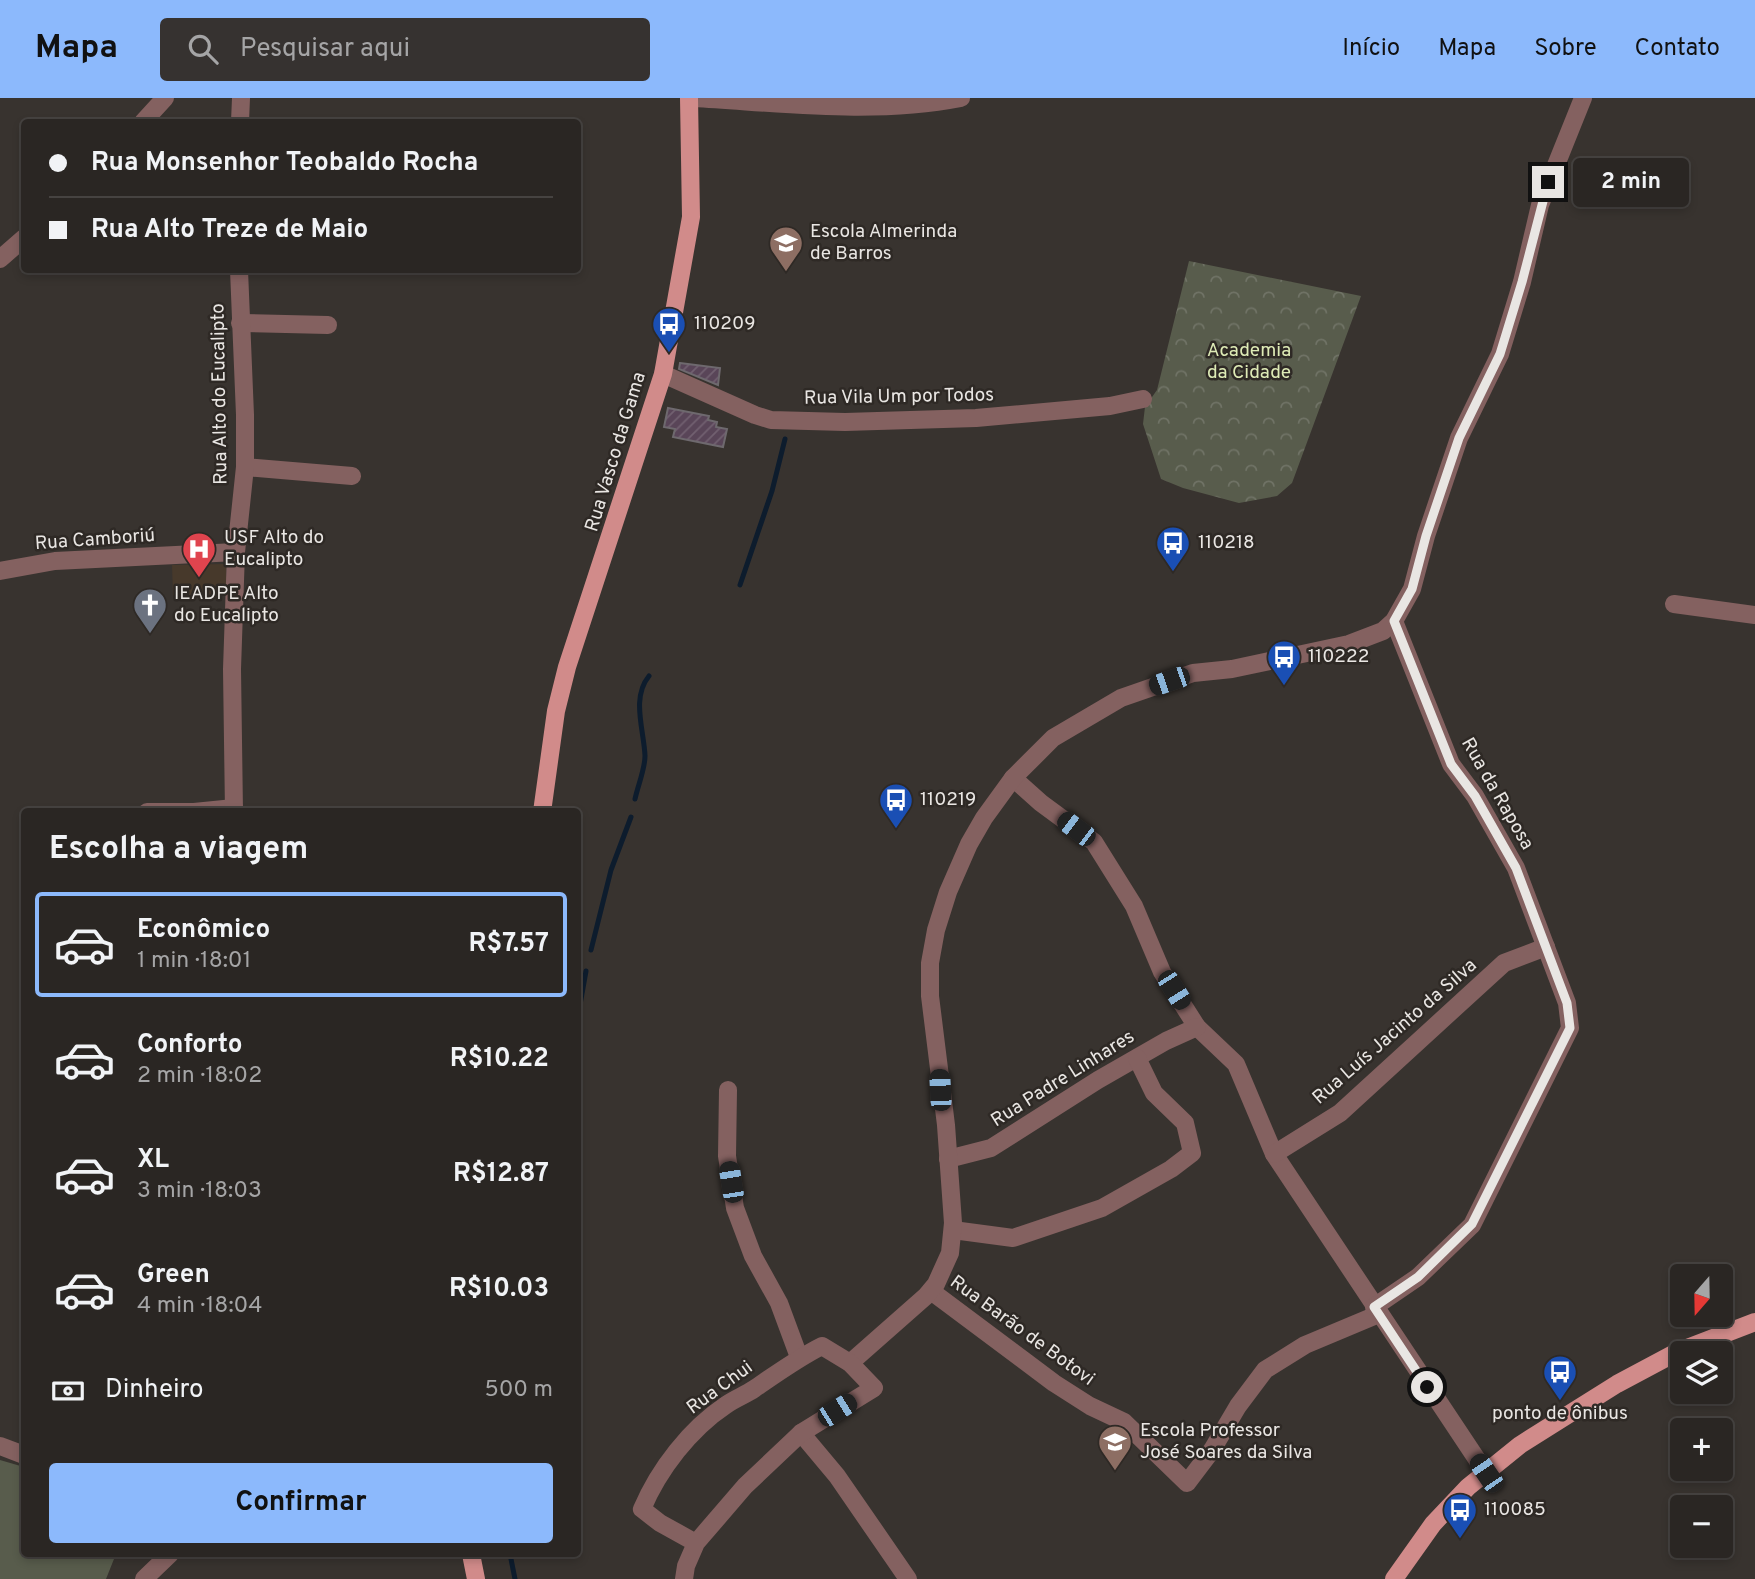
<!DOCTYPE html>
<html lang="pt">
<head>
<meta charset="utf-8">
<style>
	:root { --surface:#2a2623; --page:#363230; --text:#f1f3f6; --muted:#a5a5a6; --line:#464341; --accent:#8cb9fc }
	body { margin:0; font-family:Overpass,sans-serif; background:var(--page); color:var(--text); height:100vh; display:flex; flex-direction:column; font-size:26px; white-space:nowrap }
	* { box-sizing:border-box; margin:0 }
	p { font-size:23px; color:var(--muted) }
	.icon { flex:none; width:38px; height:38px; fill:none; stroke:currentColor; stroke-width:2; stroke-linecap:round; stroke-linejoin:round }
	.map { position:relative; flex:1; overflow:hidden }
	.details { position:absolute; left:21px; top:710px; width:560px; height:749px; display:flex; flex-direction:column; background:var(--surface); border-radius:7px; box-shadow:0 4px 10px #0003,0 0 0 2px var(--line) }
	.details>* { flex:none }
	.banner { position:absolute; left:21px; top:21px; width:560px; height:154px; border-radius:7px; box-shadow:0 4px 10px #0003,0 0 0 2px var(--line); display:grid; align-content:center; height:154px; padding:0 28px; background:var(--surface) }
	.needle { width:46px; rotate:200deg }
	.buttons { position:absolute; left:1670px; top:1166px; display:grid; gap:14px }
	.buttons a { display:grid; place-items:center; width:63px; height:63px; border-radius:7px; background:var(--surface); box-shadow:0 4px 10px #0003,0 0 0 2px var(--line); font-size:35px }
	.end { position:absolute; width:32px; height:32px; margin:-16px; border:9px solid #e9e6e3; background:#111; box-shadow:0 0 0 4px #111 }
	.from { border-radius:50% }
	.bubble { position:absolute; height:49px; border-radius:7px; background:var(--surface); box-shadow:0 4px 10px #0003,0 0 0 2px var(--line); font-size:23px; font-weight:700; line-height:49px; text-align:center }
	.car { position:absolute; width:21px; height:42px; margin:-21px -10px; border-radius:9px; box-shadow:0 0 5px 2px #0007; background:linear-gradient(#222 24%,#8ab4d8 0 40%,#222 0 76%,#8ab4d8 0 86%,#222 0) }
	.banner b { display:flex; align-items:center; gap:24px; height:66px; font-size:26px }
	.banner b+b { border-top:2px solid var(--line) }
	.banner i { width:18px; height:18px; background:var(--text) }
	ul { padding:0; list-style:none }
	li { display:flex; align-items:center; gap:21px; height:105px; margin:0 14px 10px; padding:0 14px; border:4px solid transparent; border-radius:7px }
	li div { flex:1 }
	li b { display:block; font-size:26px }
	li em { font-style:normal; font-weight:700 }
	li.current { border-color:var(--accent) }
	li>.icon { width:63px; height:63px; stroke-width:1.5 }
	h2 { padding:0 28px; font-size:32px; line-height:84px }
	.pay { display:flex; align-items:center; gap:18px; height:77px; padding:0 28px; font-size:26px }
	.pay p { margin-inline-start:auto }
	.button { display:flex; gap:14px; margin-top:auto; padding:14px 28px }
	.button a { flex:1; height:80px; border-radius:7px; background:var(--accent); color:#111; font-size:28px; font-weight:700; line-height:80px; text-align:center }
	header { display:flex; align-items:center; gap:42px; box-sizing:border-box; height:98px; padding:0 35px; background:var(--accent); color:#111 }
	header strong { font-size:33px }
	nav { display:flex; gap:38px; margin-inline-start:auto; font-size:24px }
	.search { width:490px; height:63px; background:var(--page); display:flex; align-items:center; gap:18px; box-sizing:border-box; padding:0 24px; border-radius:7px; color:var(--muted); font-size:26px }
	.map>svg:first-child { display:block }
	.medical { fill:#47392b }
	.green { fill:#585c4c }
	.park { fill:url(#park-crowns) }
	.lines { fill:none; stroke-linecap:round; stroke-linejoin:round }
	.stream { stroke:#0d1c2d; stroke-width:5 }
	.building { fill:url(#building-hatch); stroke:#6e696e; stroke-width:2 }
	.minor { stroke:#846160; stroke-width:18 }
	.major { stroke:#d18b8a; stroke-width:18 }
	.route { stroke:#e9e6e3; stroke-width:9 }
	.labels { text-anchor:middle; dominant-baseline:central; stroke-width:5; stroke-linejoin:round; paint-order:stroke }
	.poi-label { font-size:19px; fill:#e9e6e3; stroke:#2e2925; text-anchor:start }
	.park-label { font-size:19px; fill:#deebb6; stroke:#2e2925 }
	.street-label { font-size:19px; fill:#e9e6e3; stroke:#2e2925 }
</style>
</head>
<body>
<header>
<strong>Mapa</strong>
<div class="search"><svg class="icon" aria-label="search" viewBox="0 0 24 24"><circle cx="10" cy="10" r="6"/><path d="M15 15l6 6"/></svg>Pesquisar aqui</div>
<nav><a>Início</a><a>Mapa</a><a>Sobre</a><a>Contato</a></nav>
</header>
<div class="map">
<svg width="1755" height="1481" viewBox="0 0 1755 1481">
	<defs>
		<pattern id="park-crowns" width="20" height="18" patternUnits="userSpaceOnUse" patternTransform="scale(1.75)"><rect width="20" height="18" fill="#585c4c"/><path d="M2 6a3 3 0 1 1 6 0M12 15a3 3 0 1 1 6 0" fill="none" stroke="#707366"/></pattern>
		<pattern id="building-hatch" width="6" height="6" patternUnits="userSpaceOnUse" patternTransform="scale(1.75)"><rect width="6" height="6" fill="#594558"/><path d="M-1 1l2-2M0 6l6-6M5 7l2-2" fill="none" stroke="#716070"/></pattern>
	</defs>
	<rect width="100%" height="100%" fill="#38332f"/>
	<polygon class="medical" points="226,466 226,496 173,497 172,467"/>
	<polygon class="green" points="0,1362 24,1369 24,1456 116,1456 106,1481 0,1481"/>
	<polygon class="park" points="1189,163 1361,198 1292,385 1277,398 1239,405 1183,390 1161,381 1143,326 1145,309 1157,292"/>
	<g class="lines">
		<g class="stream">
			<polyline points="740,487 772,393 785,341"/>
			<path d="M635,701C638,687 645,671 645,658C644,632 631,600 649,578"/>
			<polyline points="591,852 611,772 631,719"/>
			<polyline points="578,918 586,873"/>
			<polyline points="510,1456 515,1481"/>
		</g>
	</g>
	<g class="building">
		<polygon points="680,265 720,270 718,287 679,271"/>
		<polygon points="668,310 709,318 708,322 717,324 716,329 727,331 723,349 673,339 675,331 664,329"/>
	</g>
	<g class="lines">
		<g class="minor">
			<path d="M694,0C783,5 873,17 961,0"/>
			<polyline points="143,24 165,0"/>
			<polyline points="240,24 241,0"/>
			<polyline points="0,161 24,140"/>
			<polyline points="240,225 328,227"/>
			<polyline points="663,276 755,317 771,322 845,324 976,320 1110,308 1143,301"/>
			<polyline points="245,369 352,378"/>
			<polyline points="0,473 55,463 236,454"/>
			<polyline points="1674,506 1755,517"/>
			<polyline points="1013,680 1041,705 1094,744 1134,808 1162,874 1197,929 1236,966 1274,1056 1486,1375"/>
			<polyline points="147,714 194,714 234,710"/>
			<polyline points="234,714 232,571 236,454 245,369 245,317 239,172"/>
			<polyline points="728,992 727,1058 735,1110 753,1158 779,1205 799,1259"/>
			<polyline points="1274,1056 1340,1015 1504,865 1546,849"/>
			<polyline points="948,1061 991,1050 1098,982 1166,943 1197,929"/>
			<polyline points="953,1132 1013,1140 1102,1110 1171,1071 1192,1055 1185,1025 1154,995 1137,960"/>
			<polyline points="931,1193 1054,1285 1090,1308 1124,1324 1187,1385 1212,1352 1238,1308 1265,1272 1305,1247 1379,1216"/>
			<polyline points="1374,1209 1418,1179 1472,1127 1570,930 1567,905 1516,770 1475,698 1451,666 1394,523"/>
			<polyline points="850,1265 926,1198 936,1186 950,1155 953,1125 946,1027 930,898 930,865 936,832 948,794 969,746 984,720 1013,680 1053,640 1121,600 1193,575 1232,571 1349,546 1383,533 1394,523 1412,491 1426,438 1459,340 1500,256 1522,184 1540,107 1583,0"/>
			<polyline points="801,1335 837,1378 908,1481"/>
			<polyline points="0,1348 24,1357"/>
			<polyline points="144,1481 170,1456"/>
			<path d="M684,1481L686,1468L696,1445L745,1388L801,1335L874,1290L850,1265L822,1248C798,1260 776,1276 754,1291C745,1297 734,1301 726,1307C690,1331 659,1371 642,1411L660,1425L696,1445"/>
		</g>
		<g class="major">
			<polyline points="542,714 556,613 567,569 663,276 691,119 689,0"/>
			<polyline points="471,1456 476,1481"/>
			<polyline points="1394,1481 1433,1426 1468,1389 1520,1347 1617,1286 1677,1254 1755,1224"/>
		</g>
	</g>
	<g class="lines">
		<polyline class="route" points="1427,1289 1374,1209 1418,1179 1472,1126 1570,930 1567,905 1516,770 1475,698 1451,666 1394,523 1412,491 1426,438 1459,340 1500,256 1522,184 1548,84"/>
	</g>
	<defs>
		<g id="school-pin" transform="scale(1.75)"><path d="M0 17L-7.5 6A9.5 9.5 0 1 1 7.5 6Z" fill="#8d6e63" stroke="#2e2925"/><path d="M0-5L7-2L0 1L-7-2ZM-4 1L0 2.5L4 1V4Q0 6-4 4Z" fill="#fff"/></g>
		<g id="bus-pin" transform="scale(1.75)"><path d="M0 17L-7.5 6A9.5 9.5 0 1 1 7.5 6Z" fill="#1a4fb4" stroke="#2e2925"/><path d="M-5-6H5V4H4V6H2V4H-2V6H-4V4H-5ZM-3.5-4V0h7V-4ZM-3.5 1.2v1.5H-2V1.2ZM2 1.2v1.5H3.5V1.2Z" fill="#fff"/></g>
		<g id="hospital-pin" transform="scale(1.75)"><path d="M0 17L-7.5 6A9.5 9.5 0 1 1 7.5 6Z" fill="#e0444e" stroke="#2e2925"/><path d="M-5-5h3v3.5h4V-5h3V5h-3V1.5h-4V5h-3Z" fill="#fff"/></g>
		<g id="church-pin" transform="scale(1.75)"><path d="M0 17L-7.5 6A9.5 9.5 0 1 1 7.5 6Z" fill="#6b7280" stroke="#2e2925"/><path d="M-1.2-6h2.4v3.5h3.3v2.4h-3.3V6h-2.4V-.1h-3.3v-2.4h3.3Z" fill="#fff"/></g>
	</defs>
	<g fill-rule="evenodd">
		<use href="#school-pin" x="786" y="145"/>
		<use href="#bus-pin" x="669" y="226"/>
		<use href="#bus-pin" x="1173" y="445"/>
		<use href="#hospital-pin" x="199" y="451"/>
		<use href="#church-pin" x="150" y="507"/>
		<use href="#bus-pin" x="1284" y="559"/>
		<use href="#bus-pin" x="896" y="702"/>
		<use href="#bus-pin" x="1560" y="1274"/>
		<use href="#school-pin" x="1115" y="1344"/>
		<use href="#bus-pin" x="1460" y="1412"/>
	</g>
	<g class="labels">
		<g class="poi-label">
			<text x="810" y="134">Escola Almerinda<tspan x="810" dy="22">de Barros</tspan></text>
			<text x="694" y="226">110209</text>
			<text x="224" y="440">USF Alto do<tspan x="224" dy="22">Eucalipto</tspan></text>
			<text x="1198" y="445">110218</text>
			<text x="174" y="496">IEADPE Alto<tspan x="174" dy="22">do Eucalipto</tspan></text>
			<text x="1308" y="559">110222</text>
			<text x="920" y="702">110219</text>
			<text x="1560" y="1316" text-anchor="middle">ponto de ônibus</text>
			<text x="1140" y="1333">Escola Professor<tspan x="1140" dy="22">José Soares da Silva</tspan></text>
			<text x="1484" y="1412">110085</text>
		</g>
		<g class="park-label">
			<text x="1249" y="253">Academia<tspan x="1249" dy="22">da Cidade</tspan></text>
		</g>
		<g class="street-label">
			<text transform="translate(220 296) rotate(-91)">Rua Alto do Eucalipto</text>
			<text transform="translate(899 299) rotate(-1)">Rua Vila Um por Todos</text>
			<text transform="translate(616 354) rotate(-73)">Rua Vasco da Gama</text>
			<text transform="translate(95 442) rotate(-4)">Rua Camboriú</text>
			<text transform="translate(1497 696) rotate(60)">Rua da Raposa</text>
			<text transform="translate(1395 934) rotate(-41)">Rua Luís Jacinto da Silva</text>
			<text transform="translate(1063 981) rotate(-32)">Rua Padre Linhares</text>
			<text transform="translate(1022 1233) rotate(36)">Rua Barão de Botovi</text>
			<text transform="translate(720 1290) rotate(-36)">Rua Chui</text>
		</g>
	</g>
</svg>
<div class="buttons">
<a><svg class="needle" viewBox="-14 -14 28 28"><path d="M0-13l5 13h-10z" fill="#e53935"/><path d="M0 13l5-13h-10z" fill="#a5a5a6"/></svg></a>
<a><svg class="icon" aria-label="layers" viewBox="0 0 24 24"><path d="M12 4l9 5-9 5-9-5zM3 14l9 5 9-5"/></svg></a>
<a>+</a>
<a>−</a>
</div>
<i class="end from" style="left:1427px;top:1289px"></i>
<i class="end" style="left:1548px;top:84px"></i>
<div class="bubble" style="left:1573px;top:60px;width:116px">2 min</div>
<i class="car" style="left:1169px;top:583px;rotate:251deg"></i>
<i class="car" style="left:1076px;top:731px;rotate:307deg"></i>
<i class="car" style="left:1174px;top:892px;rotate:148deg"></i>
<i class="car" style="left:940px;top:992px;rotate:357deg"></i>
<i class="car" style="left:731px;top:1084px;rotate:351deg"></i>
<i class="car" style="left:837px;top:1312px;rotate:58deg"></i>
<i class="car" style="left:1486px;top:1375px;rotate:326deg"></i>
<div class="banner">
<b><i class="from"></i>Rua Monsenhor Teobaldo Rocha</b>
<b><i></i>Rua Alto Treze de Maio</b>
</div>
<section class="details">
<h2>Escolha a viagem</h2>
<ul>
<li class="current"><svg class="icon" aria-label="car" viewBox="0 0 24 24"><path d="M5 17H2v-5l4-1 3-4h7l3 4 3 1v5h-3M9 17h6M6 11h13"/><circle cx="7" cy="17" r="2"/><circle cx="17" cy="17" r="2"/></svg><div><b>Econômico</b><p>1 min · 18:01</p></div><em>R$7.57</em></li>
<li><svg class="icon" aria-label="car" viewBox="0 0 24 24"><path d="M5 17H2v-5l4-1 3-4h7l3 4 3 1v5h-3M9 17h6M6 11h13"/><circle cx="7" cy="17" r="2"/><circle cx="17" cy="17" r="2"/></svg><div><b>Conforto</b><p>2 min · 18:02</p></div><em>R$10.22</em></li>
<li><svg class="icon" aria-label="car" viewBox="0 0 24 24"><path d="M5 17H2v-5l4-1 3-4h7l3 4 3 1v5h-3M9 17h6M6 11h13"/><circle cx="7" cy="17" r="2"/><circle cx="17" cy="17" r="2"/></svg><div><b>XL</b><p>3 min · 18:03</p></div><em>R$12.87</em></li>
<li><svg class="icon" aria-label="car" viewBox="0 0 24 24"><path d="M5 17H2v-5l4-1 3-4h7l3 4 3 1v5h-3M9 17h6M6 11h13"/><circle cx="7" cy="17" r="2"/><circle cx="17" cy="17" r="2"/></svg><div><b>Green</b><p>4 min · 18:04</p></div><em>R$10.03</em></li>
</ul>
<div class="pay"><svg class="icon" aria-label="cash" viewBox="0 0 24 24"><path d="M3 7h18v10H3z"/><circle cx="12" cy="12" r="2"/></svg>Dinheiro<p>500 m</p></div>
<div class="button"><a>Confirmar</a></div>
</section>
</div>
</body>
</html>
